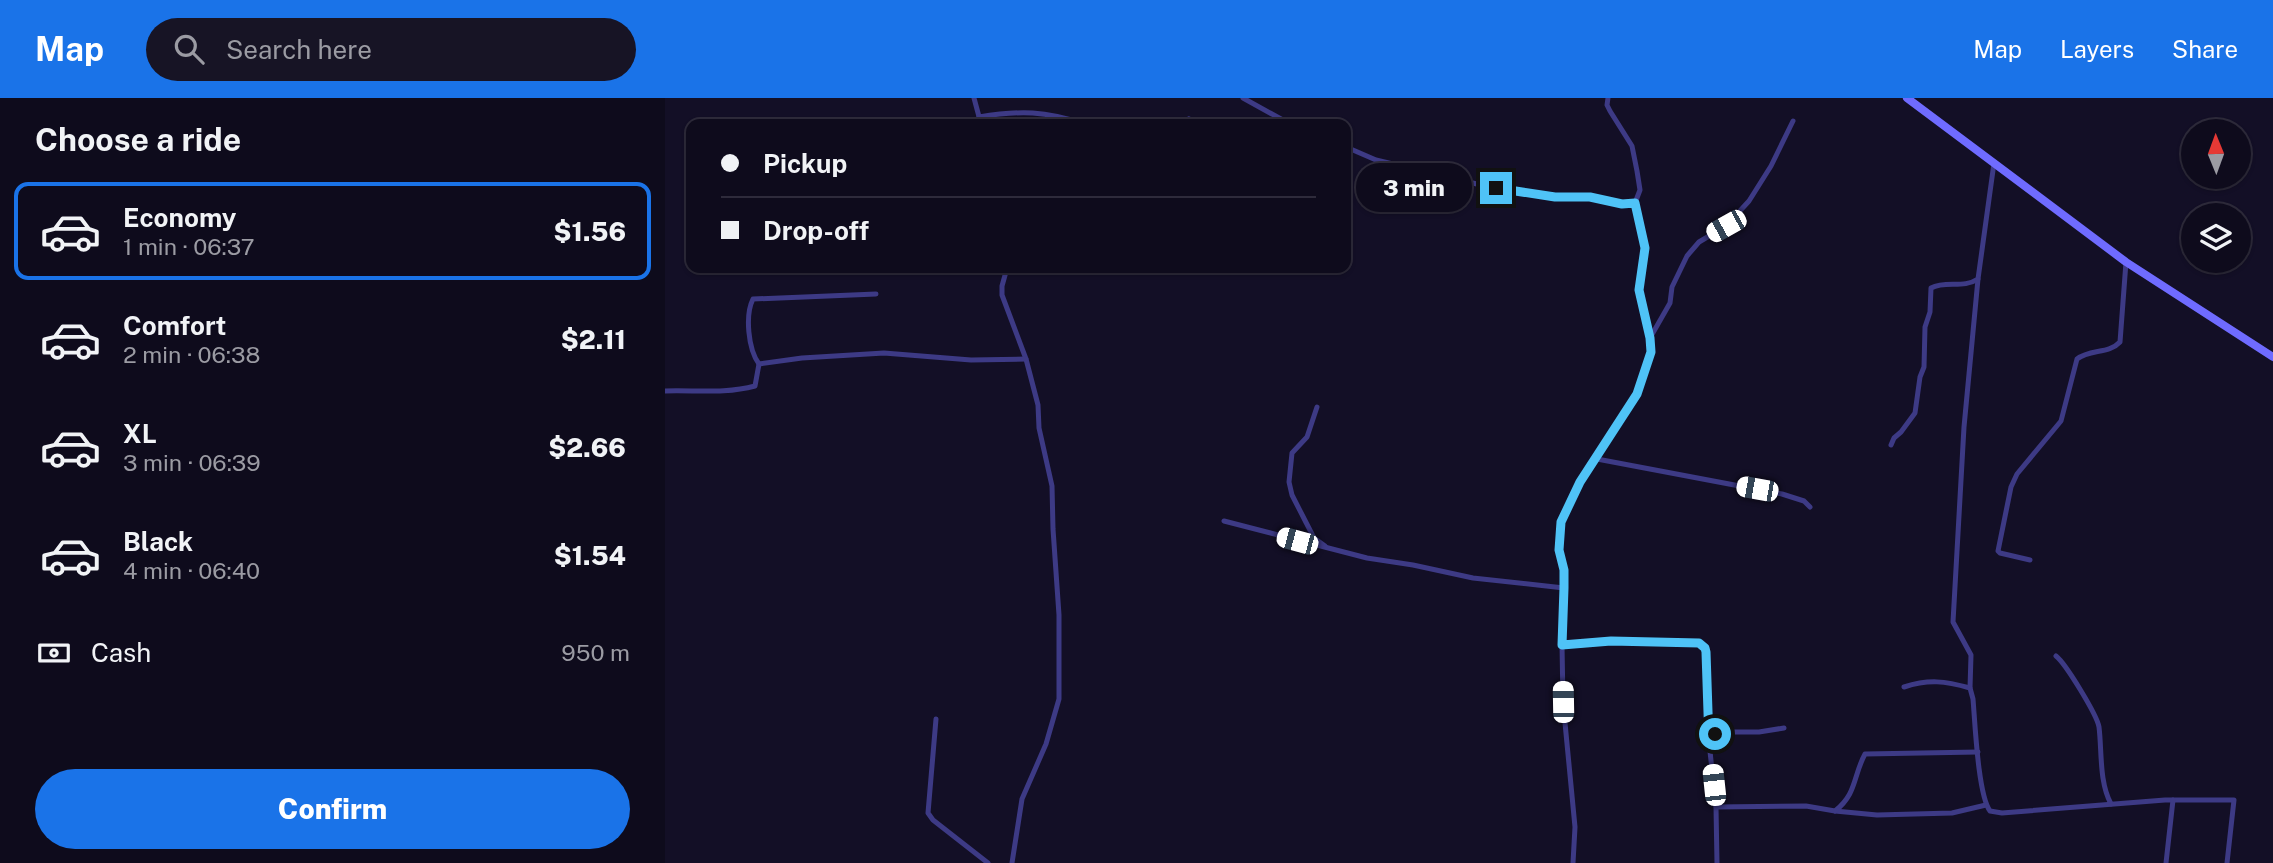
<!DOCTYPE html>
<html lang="en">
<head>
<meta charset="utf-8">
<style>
	:root { --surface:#0e0b1c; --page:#171425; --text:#f1f3f6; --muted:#9b9ba3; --line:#2e2b3b; --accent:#1a73e8 }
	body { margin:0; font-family:"Public Sans",sans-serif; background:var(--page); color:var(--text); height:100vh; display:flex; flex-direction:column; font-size:26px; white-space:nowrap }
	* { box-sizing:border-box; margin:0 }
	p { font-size:23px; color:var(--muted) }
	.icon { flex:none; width:38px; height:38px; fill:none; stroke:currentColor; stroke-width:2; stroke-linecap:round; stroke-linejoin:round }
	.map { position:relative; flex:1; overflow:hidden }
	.details { display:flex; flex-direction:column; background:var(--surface); width:665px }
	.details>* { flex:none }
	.hud { position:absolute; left:21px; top:21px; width:665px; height:154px; border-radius:14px; box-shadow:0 2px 5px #0004,0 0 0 2px var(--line); display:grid; align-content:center; height:154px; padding:0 35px; background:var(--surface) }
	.needle { width:46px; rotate:359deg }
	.buttons { position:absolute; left:1516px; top:21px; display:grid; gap:14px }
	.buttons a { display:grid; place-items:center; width:70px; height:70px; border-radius:50%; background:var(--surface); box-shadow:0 2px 5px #0004,0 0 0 2px var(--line); font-size:35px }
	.end { position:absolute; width:32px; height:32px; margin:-16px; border:9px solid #4fc3f7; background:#111; box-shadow:0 0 0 4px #111 }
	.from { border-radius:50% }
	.bubble { position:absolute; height:49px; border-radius:24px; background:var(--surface); box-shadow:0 2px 5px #0004,0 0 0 2px var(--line); font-size:23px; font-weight:800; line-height:49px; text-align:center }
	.car { position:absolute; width:21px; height:42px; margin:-21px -10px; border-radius:9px; box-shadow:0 0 5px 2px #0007; background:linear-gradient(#fff 24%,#345 0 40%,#fff 0 76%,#345 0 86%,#fff 0) }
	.hud b { display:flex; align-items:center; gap:24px; height:66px; font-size:26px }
	.hud b+b { border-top:2px solid var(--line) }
	.hud i { width:18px; height:18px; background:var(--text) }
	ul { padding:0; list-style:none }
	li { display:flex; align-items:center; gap:21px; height:98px; margin:0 14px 10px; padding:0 21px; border:4px solid transparent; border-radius:14px }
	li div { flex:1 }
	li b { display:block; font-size:26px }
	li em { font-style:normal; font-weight:800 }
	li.active { border-color:var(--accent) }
	li>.icon { width:63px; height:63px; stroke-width:1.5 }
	h2 { padding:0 35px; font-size:32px; line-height:84px }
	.pay { display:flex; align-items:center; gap:18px; height:77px; padding:0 35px; font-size:26px }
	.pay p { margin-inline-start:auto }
	.button { display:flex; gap:14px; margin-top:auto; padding:14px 35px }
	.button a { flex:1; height:80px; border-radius:42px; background:var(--accent); color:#fff; font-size:28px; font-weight:800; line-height:80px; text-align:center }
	header { display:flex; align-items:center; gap:42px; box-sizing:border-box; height:98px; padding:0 35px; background:var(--accent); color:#fff }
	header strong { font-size:33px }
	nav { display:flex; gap:38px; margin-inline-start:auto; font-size:24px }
	.search { width:490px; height:63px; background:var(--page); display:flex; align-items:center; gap:18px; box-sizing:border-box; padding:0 24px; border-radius:38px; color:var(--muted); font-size:26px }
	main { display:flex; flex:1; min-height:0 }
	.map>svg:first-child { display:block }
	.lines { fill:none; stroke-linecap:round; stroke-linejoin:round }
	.street { stroke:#3d3a85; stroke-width:5 }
	.secondary { stroke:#6f6bff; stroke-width:8 }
	.route { stroke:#4fc3f7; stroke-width:9 }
</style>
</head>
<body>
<header>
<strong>Map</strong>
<div class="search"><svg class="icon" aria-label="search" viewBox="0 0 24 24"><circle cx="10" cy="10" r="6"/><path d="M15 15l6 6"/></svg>Search here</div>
<nav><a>Map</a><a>Layers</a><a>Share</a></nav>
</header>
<main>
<section class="details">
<h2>Choose a ride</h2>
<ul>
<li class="active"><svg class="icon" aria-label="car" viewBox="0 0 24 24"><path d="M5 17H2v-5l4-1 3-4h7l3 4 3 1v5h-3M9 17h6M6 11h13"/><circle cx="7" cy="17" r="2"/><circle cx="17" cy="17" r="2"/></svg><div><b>Economy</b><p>1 min · 06:37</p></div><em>$1.56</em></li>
<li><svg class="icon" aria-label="car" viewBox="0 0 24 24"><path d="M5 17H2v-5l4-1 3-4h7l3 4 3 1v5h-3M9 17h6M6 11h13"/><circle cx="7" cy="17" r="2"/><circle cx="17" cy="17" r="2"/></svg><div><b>Comfort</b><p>2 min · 06:38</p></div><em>$2.11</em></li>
<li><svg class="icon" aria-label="car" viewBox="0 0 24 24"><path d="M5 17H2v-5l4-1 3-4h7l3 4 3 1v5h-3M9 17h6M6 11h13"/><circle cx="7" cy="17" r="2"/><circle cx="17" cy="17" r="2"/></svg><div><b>XL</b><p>3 min · 06:39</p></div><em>$2.66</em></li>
<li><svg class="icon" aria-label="car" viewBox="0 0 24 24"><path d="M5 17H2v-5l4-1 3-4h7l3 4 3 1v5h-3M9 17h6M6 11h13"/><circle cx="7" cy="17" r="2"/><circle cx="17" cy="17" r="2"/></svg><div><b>Black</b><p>4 min · 06:40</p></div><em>$1.54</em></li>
</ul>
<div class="pay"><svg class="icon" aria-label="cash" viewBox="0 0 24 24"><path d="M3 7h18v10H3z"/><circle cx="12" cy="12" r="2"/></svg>Cash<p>950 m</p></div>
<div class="button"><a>Confirm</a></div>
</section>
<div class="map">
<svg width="1608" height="765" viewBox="0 0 1608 765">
	<rect width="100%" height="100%" fill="#130f26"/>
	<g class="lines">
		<g class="street">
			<polyline points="309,0 316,26"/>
			<polyline points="578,0 625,26"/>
			<path d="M314,19C356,12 380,13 420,26"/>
			<polyline points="521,26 524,21"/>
			<polyline points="681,49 711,62 816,87 861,95 890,99 925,99 965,106 970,105"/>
			<polyline points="342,170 337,188 337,197 361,261 373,307 374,330 387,388 388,431 394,517 394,601 381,646 357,701 347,765"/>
			<polyline points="985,240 1005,205 1007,189 1022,158 1034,144 1061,128 1084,103 1106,68 1128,23"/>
			<path d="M94,266C83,251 80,217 88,201L211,196"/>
			<path d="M0,293C31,292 60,296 90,288L94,266L137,260L219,255L306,262L361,261"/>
			<polyline points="652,309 642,339 627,355 624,384 627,397 649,440 660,448"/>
			<path d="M1226,347L1229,340L1236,334L1250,315L1255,279L1259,269L1260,229L1265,214L1266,190C1281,182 1298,191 1313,181L1329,65"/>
			<polyline points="932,361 1117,396 1139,403 1145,409"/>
			<polyline points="559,423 702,460 748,467 808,480 899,490"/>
			<path d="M1365,462L1335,455L1333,453L1346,389L1352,376L1396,323L1412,261C1425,251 1444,256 1455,244L1461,164"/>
			<polyline points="897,547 946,543 1034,545 1040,550 1041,554 1044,644"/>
			<path d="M1391,558C1401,566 1432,617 1434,629C1437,653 1434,684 1446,706"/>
			<path d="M1239,589C1264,581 1280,583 1305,590L1308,601C1310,624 1313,697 1325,713L1337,715L1500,702H1569L1562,765"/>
			<polyline points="1305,590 1306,557 1288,524 1299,329 1313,181"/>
			<polyline points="271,621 263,715 268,722 323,765"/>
			<polyline points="1051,709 1141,708 1170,713 1212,717 1287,715 1321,707"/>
			<path d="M1170,713C1192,696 1188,678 1200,656L1313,654"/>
			<polyline points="908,765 910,729 898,604 897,547 899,490 899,472 894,452 896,424 915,384 972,296 986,254 985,240 973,192 980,150 970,105 975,92 972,73 967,48 945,13 942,7 943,0"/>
			<polyline points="1052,765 1051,709 1044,644 1054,634 1094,634 1119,630"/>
			<polyline points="1501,765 1508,702"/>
		</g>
		<polyline class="secondary" points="1242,0 1461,164 1608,259"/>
	</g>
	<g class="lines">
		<polyline class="route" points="831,90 890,99 925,99 957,106 970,105 980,150 974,192 985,240 986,254 972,296 915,384 896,424 894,452 899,472 899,490 897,547 946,543 1034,545 1040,550 1041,554 1044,644 1050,636"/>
	</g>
</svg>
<div class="buttons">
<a><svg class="needle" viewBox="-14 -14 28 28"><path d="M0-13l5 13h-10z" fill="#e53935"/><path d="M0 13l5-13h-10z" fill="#9b9ba3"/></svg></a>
<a><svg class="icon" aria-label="layers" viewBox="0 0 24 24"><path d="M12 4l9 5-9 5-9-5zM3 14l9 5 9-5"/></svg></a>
</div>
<i class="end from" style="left:1050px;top:636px"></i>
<i class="end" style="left:831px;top:90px"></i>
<div class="bubble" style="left:691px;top:65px;width:116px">3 min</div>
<i class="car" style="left:1061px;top:128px;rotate:241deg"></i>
<i class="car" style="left:1092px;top:391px;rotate:280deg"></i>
<i class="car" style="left:632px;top:443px;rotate:285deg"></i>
<i class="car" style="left:898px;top:604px;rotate:359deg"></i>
<i class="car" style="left:1049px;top:687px;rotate:354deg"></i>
<div class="hud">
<b><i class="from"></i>Pickup</b>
<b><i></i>Drop-off</b>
</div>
</div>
</main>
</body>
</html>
